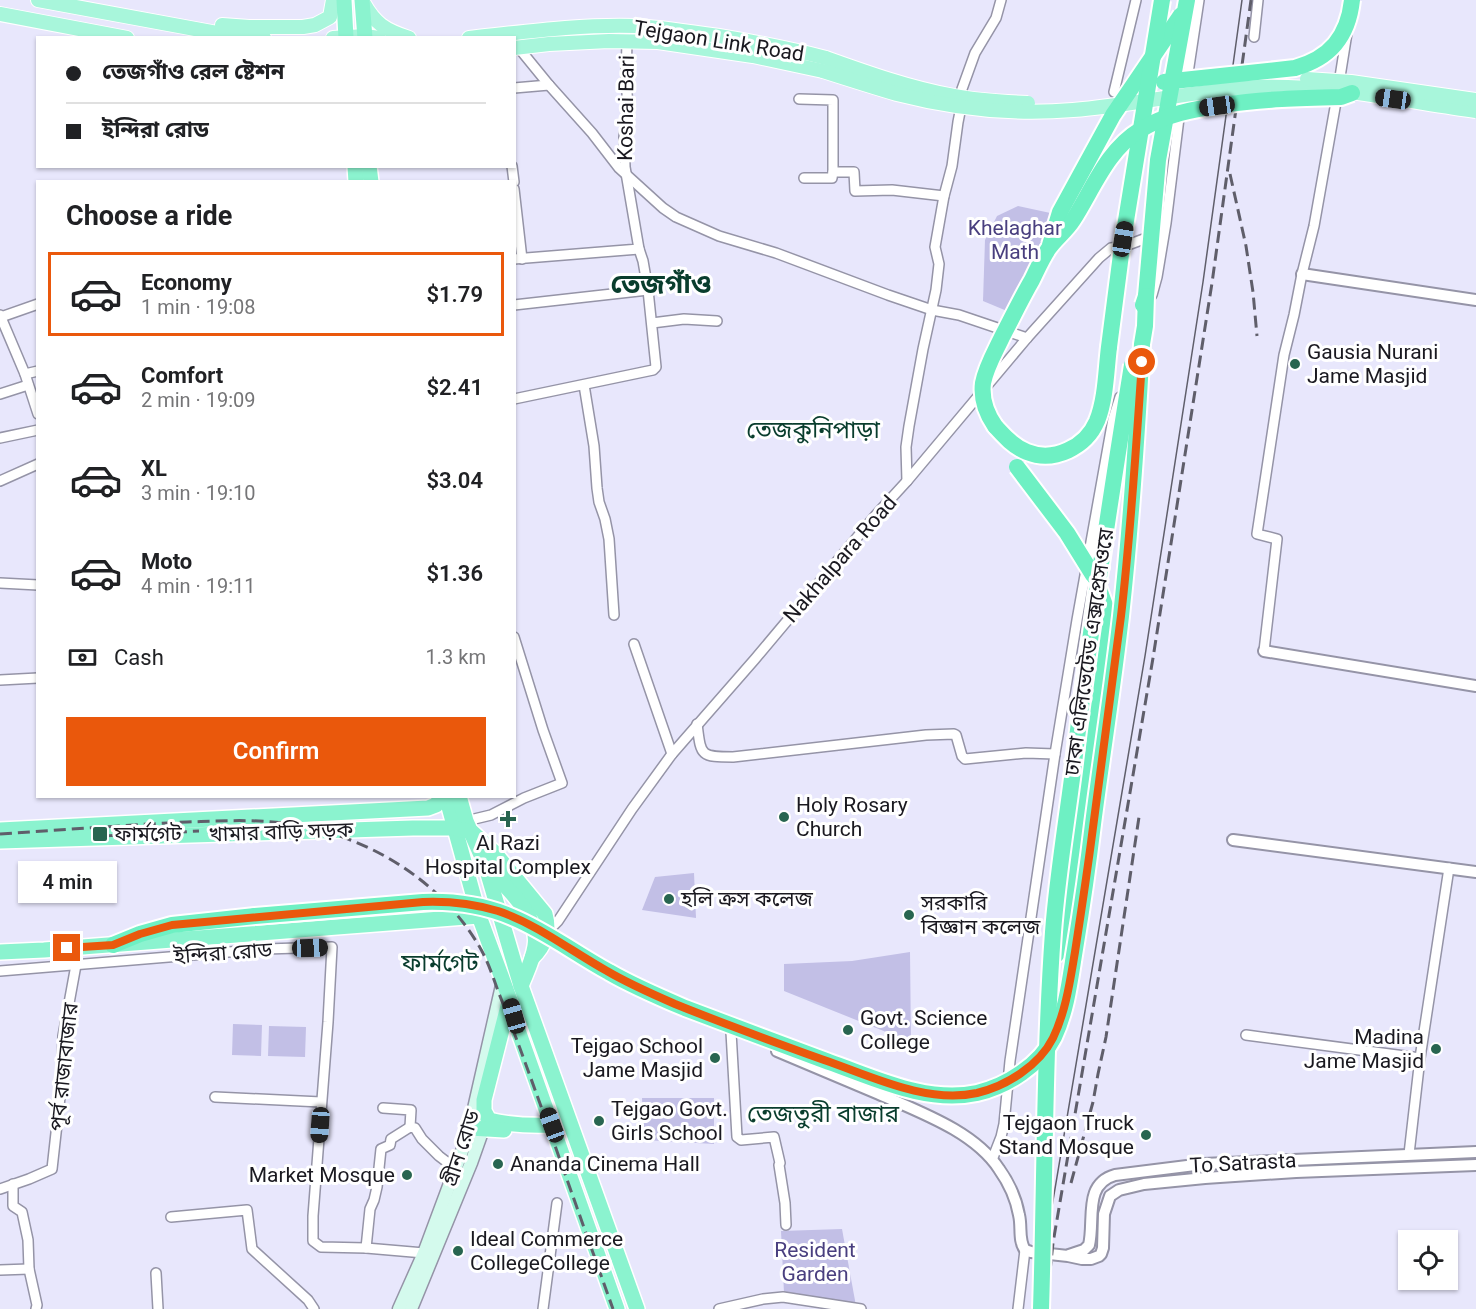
<!DOCTYPE html>
<html lang="en">
<head>
<meta charset="utf-8">
<style>
	:root { --surface:#fff; --page:#f2f2f2; --text:#202124; --muted:#757577; --line:#e0e0e0; --accent:#ea580c }
	body { margin:0; font-family:Roboto,"Noto Sans Bengali",sans-serif; background:var(--page); color:var(--text); height:100vh; display:flex; flex-direction:column; font-size:22px; white-space:nowrap }
	* { box-sizing:border-box; margin:0 }
	p { font-size:20px; color:var(--muted) }
	.icon { flex:none; width:33px; height:33px; fill:none; stroke:currentColor; stroke-width:2; stroke-linecap:round; stroke-linejoin:round }
	.map { position:relative; flex:1; overflow:hidden }
	.side { position:absolute; left:36px; top:180px; width:480px; height:618px; display:flex; flex-direction:column; background:var(--surface); border-radius:0px; box-shadow:0 2px 4px #0004 }
	.side>* { flex:none }
	.top-card { position:absolute; left:36px; top:36px; width:480px; height:132px; border-radius:0px; box-shadow:0 2px 4px #0004; display:grid; align-content:center; height:132px; padding:0 30px; background:var(--surface) }
	.fabs { position:absolute; left:1398px; top:1230px; display:grid; gap:12px }
	.fabs a { display:grid; place-items:center; width:60px; height:60px; border-radius:0px; background:var(--surface); box-shadow:0 2px 4px #0004; font-size:30px }
	.end { position:absolute; width:27px; height:27px; margin:-14px; border:8px solid #ea580c; background:#fff; box-shadow:0 0 0 3px #fff }
	.from { border-radius:50% }
	.bubble { position:absolute; height:42px; border-radius:0px; background:var(--surface); box-shadow:0 2px 4px #0004; font-size:20px; font-weight:600; line-height:42px; text-align:center }
	.car { position:absolute; width:18px; height:36px; margin:-18px -9px; border-radius:8px; box-shadow:0 0 4px 2px #0007; background:linear-gradient(#222 24%,#8ab4d8 0 40%,#222 0 76%,#8ab4d8 0 86%,#222 0) }
	.top-card b { display:flex; align-items:center; gap:21px; height:57px; font-size:22px }
	.top-card b+b { border-top:2px solid var(--line) }
	.top-card i { width:15px; height:15px; background:var(--text) }
	ul { padding:0; list-style:none }
	li { display:flex; align-items:center; gap:18px; height:84px; margin:0 12px 9px; padding:0 18px; border:3px solid transparent; border-radius:0px }
	li div { flex:1 }
	li b { display:block; font-size:22px }
	li em { font-style:normal; font-weight:600 }
	li.selected { border-color:var(--accent) }
	li>.icon { width:54px; height:54px; stroke-width:1.5 }
	h2 { padding:0 30px; font-size:27px; line-height:72px }
	.pay { display:flex; align-items:center; gap:15px; height:66px; padding:0 30px; font-size:22px }
	.pay p { margin-inline-start:auto }
	.button { display:flex; gap:12px; margin-top:auto; padding:12px 30px }
	.button a { flex:1; height:69px; border-radius:0px; background:var(--accent); color:#fff; font-size:24px; font-weight:600; line-height:69px; text-align:center }
	.map>svg:first-child { display:block }
	.green { fill:#c2bfe6 }
	.lines { fill:none; stroke-linecap:round; stroke-linejoin:round }
	.minor-casing { stroke:#9594a7; stroke-width:12 }
	.tertiary-casing { stroke:#9594a7; stroke-width:14 }
	.secondary-casing { stroke:#9594a7; stroke-width:15 }
	.primary-casing { stroke:#fff; stroke-width:16 }
	.trunk-casing { stroke:#fff; stroke-width:18 }
	.motorway-casing { stroke:#fff; stroke-width:20 }
	.minor { stroke:#fff; stroke-width:9 }
	.tertiary { stroke:#fff; stroke-width:10 }
	.secondary { stroke:#d4faed; stroke-width:12 }
	.primary { stroke:#a8f6db; stroke-width:14 }
	.trunk { stroke:#8bf3cf; stroke-width:15 }
	.motorway { stroke:#6ef0c3; stroke-width:16 }
	.tram { stroke:#5f5e6a; stroke-width:1.5 }
	.rail { stroke:#5f5e6a; stroke-width:3; stroke-dasharray:12 6; stroke-linecap:butt }
	.primary-bridge-casing { stroke:#fff; stroke-width:16; stroke-linecap:butt }
	.motorway-bridge-casing { stroke:#fff; stroke-width:20; stroke-linecap:butt }
	.primary-bridge { stroke:#a8f6db; stroke-width:14 }
	.motorway-bridge { stroke:#6ef0c3; stroke-width:16 }
	.route { stroke:#ea580c; stroke-width:8 }
	.poi-dot { fill:#286550; stroke:#fff; stroke-width:2 }
	.labels { text-anchor:middle; dominant-baseline:central; stroke-width:6; stroke-linejoin:round; paint-order:stroke }
	.street-label { font-size:21px; fill:#1a1920; stroke:#fff }
	.park-label { font-size:21px; fill:#493f7f; stroke:#fff }
	.poi-label { font-size:21px; fill:#1a1920; stroke:#fff; text-anchor:start }
	.quarter-label { font-size:24px; fill:#093d2d; stroke:#fff }
	.district-label { font-size:27px; font-weight:bold; fill:#093d2d; stroke:#fff }
</style>
</head>
<body>
<div class="map">
<svg width="1476" height="1309" viewBox="0 0 1476 1309">
	<rect width="100%" height="100%" fill="#e8e7fc"/>
	<g class="green">
		<polygon points="1018,206 1055,214 1047,236 1007,311 983,301 985,240 997,216"/>
		<polygon points="694,873 696,918 642,910 655,877"/>
		<polygon points="910,952 911,1042 784,991 784,964 852,961"/>
		<polygon points="233,1024 262,1025 261,1056 232,1055"/>
		<polygon points="269,1026 306,1027 305,1057 268,1056"/>
		<polygon points="642,1098 714,1098 714,1144 644,1140"/>
		<polygon points="842,1229 856,1306 784,1293 781,1231"/>
	</g>
	<g class="lines">
		<g class="minor-casing">
			<g id="minor">
				<polyline points="1254,37 1258,0"/>
				<polyline points="518,47 549,85 592,133 619,168 663,208 676,217 719,236 776,253 888,295 932,310 959,315 1027,338"/>
				<polyline points="1185,82 1188,73 1199,0"/>
				<polyline points="514,88 549,85"/>
				<polyline points="1114,92 1136,0"/>
				<polyline points="799,99 833,100 833,172"/>
				<polyline points="512,166 514,182"/>
				<polyline points="804,178 832,178 833,172 854,172 855,191 892,190 944,196"/>
				<polyline points="514,189 522,259"/>
				<polyline points="514,259 639,249 625,167 624,137 628,107 626,79 627,41"/>
				<polyline points="1152,295 1157,277 1166,223 1180,110"/>
				<polyline points="514,305 648,290 643,261 639,249"/>
				<polyline points="0,315 25,374 38,414"/>
				<polyline points="1,317 38,304"/>
				<polyline points="652,323 684,319 717,321"/>
				<polyline points="25,374 38,371"/>
				<polyline points="584,385 594,446 597,488 599,502 605,519 609,539 614,615"/>
				<polyline points="0,394 28,385"/>
				<polyline points="514,399 653,370 656,367 648,290"/>
				<polyline points="0,438 38,430"/>
				<polyline points="0,481 38,464"/>
				<polyline points="907,481 906,447 909,426 923,349 936,290 939,264 935,247 944,196 952,166 958,122 962,102 962,89 975,53 996,18 1001,0"/>
				<polyline points="0,583 38,585"/>
				<polyline points="634,644 672,754"/>
				<polyline points="1264,651 1277,539 1257,534 1284,355 1294,315 1302,274 1314,226 1336,102 1347,33"/>
				<polyline points="0,680 38,678"/>
				<path d="M697,724C701,756 700,757 733,757L926,735L954,734L956,735L962,756L965,759L1026,753L1055,754"/>
				<polyline points="466,821 491,815 524,798 562,783 543,730 514,637"/>
				<polyline points="547,932 558,921 632,809 672,754 755,659 875,516 907,481 1027,338 1099,258 1111,248 1125,246 1152,236"/>
				<polyline points="0,971 265,949 332,947 328,1022 313,1216 313,1241 321,1247 366,1248 424,1253"/>
				<polyline points="731,1032 737,1137 741,1140 774,1137 780,1163 779,1165 785,1203 786,1225"/>
				<polyline points="1246,1035 1420,1058"/>
				<polyline points="215,1097 321,1102"/>
				<polyline points="383,1108 411,1110 410,1127 415,1128 422,1139 439,1156 456,1169"/>
				<polyline points="1409,1154 1420,1058 1449,868"/>
				<polyline points="992,1160 1001,1137 1004,1124 1010,1061 1055,754 1077,620 1113,419 1120,397"/>
				<polyline points="13,1184 13,1206 22,1212 28,1240 29,1269 37,1305 36,1309"/>
				<polyline points="0,1189 29,1179 52,1169 62,1079 63,1036 76,965"/>
				<polyline points="171,1217 247,1210 252,1249 308,1300 314,1309"/>
				<polyline points="366,1248 370,1209 374,1200 377,1187 381,1149 390,1145 391,1139 410,1127"/>
				<polyline points="0,1270 29,1269"/>
				<polyline points="156,1273 158,1309"/>
				<polyline points="543,1309 557,1203"/>
				<polyline points="719,1309 763,1299 783,1297 861,1309"/>
				<polyline points="1018,1309 1025,1250"/>
			</g>
		</g>
		<g class="tertiary-casing">
			<g id="tertiary">
				<polyline points="1302,274 1476,300"/>
				<polyline points="1264,651 1476,686"/>
				<polyline points="1233,840 1476,872"/>
				<path d="M777,1051C811,1065 845,1080 879,1094C919,1112 974,1131 999,1169C1009,1183 1016,1198 1019,1215C1022,1227 1018,1240 1025,1250L1031,1252L1068,1256L1082,1259H1091L1099,1256L1101,1254L1103,1248L1104,1214L1110,1196L1119,1190L1144,1184L1205,1178L1296,1172L1476,1165"/>
				<path d="M1069,1255L1084,1250L1089,1245C1095,1220 1083,1184 1115,1175L1203,1164L1476,1152"/>
			</g>
		</g>
		<g class="secondary-casing">
			<g id="secondary">
				<polyline points="399,1309 424,1253 468,1135 503,981"/>
				<polyline points="411,1309 471,1163 483,1129"/>
			</g>
		</g>
		<g class="primary-casing">
			<g id="primary">
				<polyline points="38,0 217,33 264,38"/>
				<path d="M363,2C375,24 385,30 409,38"/>
				<polyline points="0,14 127,38"/>
				<polyline points="222,25 249,27 303,27 315,25 330,17 333,0"/>
				<polyline points="333,38 365,36 379,38"/>
				<path d="M469,38C524,32 582,24 637,26C665,28 692,32 719,36C755,42 791,49 826,58"/>
				<polyline points="514,48 549,44 609,41 658,42 753,56 823,71"/>
			</g>
		</g>
		<g class="trunk-casing">
			<g id="trunk">
				<polyline points="344,0 346,38"/>
				<polyline points="362,0 365,38"/>
				<polyline points="355,166 356,182"/>
				<polyline points="369,166 371,182"/>
				<polyline points="446,796 479,916 510,1000 519,1033 617,1309"/>
				<polyline points="459,796 466,821 485,864 521,986 637,1309"/>
				<polyline points="0,830 428,808 436,805 442,796"/>
				<path d="M0,841L413,828H454L472,832L494,852L545,914C550,932 545,945 532,958"/>
				<path d="M489,869C507,888 540,917 535,946C533,960 526,973 521,986"/>
				<polyline points="0,952 44,950 479,916"/>
				<path d="M509,1002L484,1100V1111L489,1120C510,1125 530,1126 552,1125"/>
				<polyline points="470,1128 504,1130"/>
			</g>
		</g>
		<g class="motorway-casing">
			<g id="motorway">
				<path d="M995,426C1004,436 1014,447 1027,452C1054,463 1086,447 1097,421C1106,398 1106,371 1109,347"/>
				<polyline points="113,945 140,934 172,925 255,916"/>
				<polyline points="1057,954 1076,860 1107,646 1106,608 1096,581"/>
			</g>
		</g>
		<use href="#minor" class="minor"/>
		<use href="#tertiary" class="tertiary"/>
		<use href="#secondary" class="secondary"/>
		<use href="#primary" class="primary"/>
		<use href="#trunk" class="trunk"/>
		<use href="#motorway" class="motorway"/>
		<polyline class="tram" points="1037,1309 1046,1242 1145,656 1203,282 1242,0"/>
		<g class="rail">
			<polyline points="1230,174 1246,246 1253,292 1257,336"/>
			<path d="M0,834C62,830 125,825 187,822C219,821 251,819 283,823C359,832 435,875 476,941C486,956 492,974 498,991C512,1026 525,1062 538,1098C563,1168 588,1239 613,1309"/>
			<polyline points="103,836 199,831"/>
			<polyline points="1071,1183 1093,1102 1098,1074 1106,1037 1139,817"/>
			<polyline points="1046,1309 1053,1243 1153,658 1212,283 1251,0"/>
		</g>
		<g class="primary-bridge-casing">
			<g id="primary-bridge">
				<path d="M826,58C868,73 910,88 954,96C979,101 1003,102 1028,103"/>
				<path d="M823,71C848,79 873,87 897,94C955,109 1014,115 1073,110C1136,105 1196,90 1259,87C1332,85 1404,101 1476,111"/>
				<polyline points="1307,79 1351,82 1476,100"/>
			</g>
		</g>
		<g class="motorway-bridge-casing">
			<g id="motorway-bridge">
				<path d="M1164,82L1295,68C1330,58 1348,37 1352,0"/>
				<polyline points="1050,245 1060,212 1113,115 1181,15"/>
				<polyline points="1143,305 1146,296 1158,160 1187,0"/>
				<polyline points="1109,347 1123,239 1162,0"/>
				<path d="M995,426C986,413 981,399 983,383C986,367 995,352 1002,337C1012,318 1021,299 1032,280C1037,270 1042,258 1049,248C1056,238 1066,231 1073,220C1093,189 1107,150 1140,130C1166,114 1194,109 1223,105C1262,99 1301,98 1341,97L1352,93"/>
				<polyline points="1017,467 1067,533 1093,575"/>
				<path d="M255,916L423,902C453,901 484,905 512,917C546,931 576,954 609,972C633,986 659,997 685,1008C733,1026 780,1044 829,1062C875,1078 927,1104 977,1093C1007,1086 1040,1065 1054,1037C1067,1009 1070,979 1075,949C1082,907 1088,866 1093,824C1102,755 1113,686 1121,616C1131,526 1137,435 1142,344L1145,326L1146,296"/>
				<path d="M1041,1309C1045,1183 1044,1058 1053,932C1057,879 1066,825 1073,771C1089,636 1110,500 1132,365"/>
			</g>
		</g>
		<use href="#primary-bridge" class="primary-bridge"/>
		<use href="#motorway-bridge" class="motorway-bridge"/>
	</g>
	<g class="lines">
		<path class="route" d="M67,948L113,945L140,934L172,925L423,902C448,901 474,904 498,911C537,924 571,951 607,971C629,984 652,994 675,1004C724,1024 774,1042 824,1060C871,1076 926,1104 977,1093C1006,1086 1039,1066 1053,1038C1066,1011 1070,981 1075,952C1081,913 1087,874 1092,835C1102,762 1112,689 1121,616C1131,532 1136,447 1142,362"/>
	</g>
	<g class="poi-dot">
		<circle cx="1295" cy="364" r="6"/>
		<circle cx="784" cy="817" r="6"/>
		<path d="M505 810h6v6h6v6h-6v6h-6v-6h-6v-6h6z"/>
		<rect x="92" y="826" width="16" height="16" rx="3"/>
		<circle cx="669" cy="899" r="6"/>
		<circle cx="909" cy="915" r="6"/>
		<circle cx="848" cy="1030" r="6"/>
		<circle cx="1436" cy="1049" r="6"/>
		<circle cx="715" cy="1058" r="6"/>
		<circle cx="599" cy="1121" r="6"/>
		<circle cx="1146" cy="1135" r="6"/>
		<circle cx="498" cy="1164" r="6"/>
		<circle cx="407" cy="1175" r="6"/>
		<circle cx="458" cy="1251" r="6"/>
	</g>
	<g class="labels">
		<g class="street-label">
			<text transform="translate(719 41) rotate(9)">Tejgaon Link Road</text>
			<text transform="translate(626 108) rotate(-89)">Koshai Bari</text>
			<text transform="translate(840 559) rotate(-49)">Nakhalpara Road</text>
			<text transform="translate(1089 652) rotate(-82)">ঢাকা এলিভেটেড এক্সপ্রেসওয়ে</text>
			<text transform="translate(281 832) rotate(-2)">খামার বাড়ি সড়ক</text>
			<text transform="translate(223 953) rotate(-4)">ইন্দিরা রোড</text>
			<text transform="translate(64 1067) rotate(-84)">পূর্ব রাজাবাজার</text>
			<text transform="translate(461 1148) rotate(-72)">গ্রীন রোড</text>
			<text transform="translate(1243 1163) rotate(-3)">To Satrasta</text>
		</g>
		<g class="park-label">
			<text x="1015" y="228">Khelaghar<tspan x="1015" dy="24">Math</tspan></text>
			<text x="815" y="1250">Resident<tspan x="815" dy="24">Garden</tspan></text>
		</g>
		<g class="poi-label">
			<text x="1307" y="352">Gausia Nurani<tspan x="1307" dy="24">Jame Masjid</tspan></text>
			<text x="796" y="805">Holy Rosary<tspan x="796" dy="24">Church</tspan></text>
			<text x="114" y="834">ফার্মগেট</text>
			<text x="508" y="843" text-anchor="middle">Al Razi<tspan x="508" dy="24">Hospital Complex</tspan></text>
			<text x="681" y="899">হলি ক্রস কলেজ</text>
			<text x="921" y="903">সরকারি<tspan x="921" dy="24">বিজ্ঞান কলেজ</tspan></text>
			<text x="860" y="1018">Govt. Science<tspan x="860" dy="24">College</tspan></text>
			<text x="1424" y="1037" text-anchor="end">Madina<tspan x="1424" dy="24">Jame Masjid</tspan></text>
			<text x="703" y="1046" text-anchor="end">Tejgao School<tspan x="703" dy="24">Jame Masjid</tspan></text>
			<text x="611" y="1109">Tejgao Govt.<tspan x="611" dy="24">Girls School</tspan></text>
			<text x="1134" y="1123" text-anchor="end">Tejgaon Truck<tspan x="1134" dy="24">Stand Mosque</tspan></text>
			<text x="510" y="1164">Ananda Cinema Hall</text>
			<text x="395" y="1175" text-anchor="end">Market Mosque</text>
			<text x="470" y="1239">Ideal Commerce<tspan x="470" dy="24">CollegeCollege</tspan></text>
		</g>
		<g class="quarter-label">
			<text x="813" y="430">তেজকুনিপাড়া</text>
			<text x="440" y="963">ফার্মগেট</text>
			<text x="823" y="1114">তেজতুরী বাজার</text>
		</g>
		<g class="district-label">
			<text x="661" y="284">তেজগাঁও</text>
		</g>
	</g>
</svg>
<div class="fabs">
<a><svg class="icon" aria-label="locate" viewBox="0 0 24 24"><circle cx="12" cy="12" r="6"/><path d="M12 2v4M12 18v4M2 12h4M18 12h4"/></svg></a>
</div>
<i class="end from" style="left:1142px;top:362px"></i>
<i class="end" style="left:67px;top:948px"></i>
<div class="bubble" style="left:18px;top:861px;width:99px">4 min</div>
<i class="car" style="left:1393px;top:99px;rotate:278deg"></i>
<i class="car" style="left:1217px;top:106px;rotate:262deg"></i>
<i class="car" style="left:1123px;top:239px;rotate:9deg"></i>
<i class="car" style="left:310px;top:948px;rotate:88deg"></i>
<i class="car" style="left:514px;top:1016px;rotate:344deg"></i>
<i class="car" style="left:320px;top:1125px;rotate:184deg"></i>
<i class="car" style="left:552px;top:1125px;rotate:340deg"></i>
<div class="top-card">
<b><i class="from"></i>তেজগাঁও রেল ষ্টেশন</b>
<b><i></i>ইন্দিরা রোড</b>
</div>
<section class="side">
<h2>Choose a ride</h2>
<ul>
<li class="selected"><svg class="icon" aria-label="car" viewBox="0 0 24 24"><path d="M5 17H2v-5l4-1 3-4h7l3 4 3 1v5h-3M9 17h6M6 11h13"/><circle cx="7" cy="17" r="2"/><circle cx="17" cy="17" r="2"/></svg><div><b>Economy</b><p>1 min · 19:08</p></div><em>$1.79</em></li>
<li><svg class="icon" aria-label="car" viewBox="0 0 24 24"><path d="M5 17H2v-5l4-1 3-4h7l3 4 3 1v5h-3M9 17h6M6 11h13"/><circle cx="7" cy="17" r="2"/><circle cx="17" cy="17" r="2"/></svg><div><b>Comfort</b><p>2 min · 19:09</p></div><em>$2.41</em></li>
<li><svg class="icon" aria-label="car" viewBox="0 0 24 24"><path d="M5 17H2v-5l4-1 3-4h7l3 4 3 1v5h-3M9 17h6M6 11h13"/><circle cx="7" cy="17" r="2"/><circle cx="17" cy="17" r="2"/></svg><div><b>XL</b><p>3 min · 19:10</p></div><em>$3.04</em></li>
<li><svg class="icon" aria-label="car" viewBox="0 0 24 24"><path d="M5 17H2v-5l4-1 3-4h7l3 4 3 1v5h-3M9 17h6M6 11h13"/><circle cx="7" cy="17" r="2"/><circle cx="17" cy="17" r="2"/></svg><div><b>Moto</b><p>4 min · 19:11</p></div><em>$1.36</em></li>
</ul>
<div class="pay"><svg class="icon" aria-label="cash" viewBox="0 0 24 24"><path d="M3 7h18v10H3z"/><circle cx="12" cy="12" r="2"/></svg>Cash<p>1.3 km</p></div>
<div class="button"><a>Confirm</a></div>
</section>
</div>
</body>
</html>
